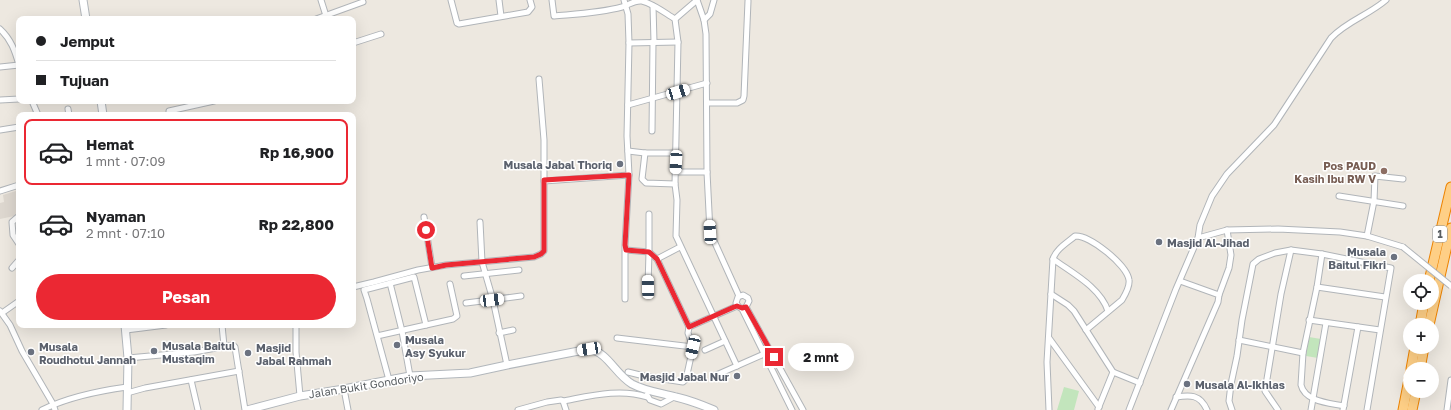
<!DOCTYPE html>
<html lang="id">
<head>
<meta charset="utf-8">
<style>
	:root { --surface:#fff; --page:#f6f6f6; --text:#202124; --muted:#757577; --line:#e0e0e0; --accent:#eb2833 }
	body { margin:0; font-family:"Golos Text",sans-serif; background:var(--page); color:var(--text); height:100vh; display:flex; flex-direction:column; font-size:15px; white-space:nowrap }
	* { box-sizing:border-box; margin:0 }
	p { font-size:13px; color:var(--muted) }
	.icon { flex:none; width:22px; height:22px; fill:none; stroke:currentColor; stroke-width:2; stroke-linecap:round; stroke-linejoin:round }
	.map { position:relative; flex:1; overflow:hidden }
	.panel { position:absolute; left:16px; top:112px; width:340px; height:216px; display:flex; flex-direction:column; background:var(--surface); border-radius:8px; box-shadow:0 4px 16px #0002 }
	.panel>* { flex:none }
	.banner { position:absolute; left:16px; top:16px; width:340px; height:88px; border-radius:8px; box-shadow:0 4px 16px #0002; display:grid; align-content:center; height:88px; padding:0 20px; background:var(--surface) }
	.tools { position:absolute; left:1403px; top:274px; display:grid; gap:8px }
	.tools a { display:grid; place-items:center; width:36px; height:36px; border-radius:50%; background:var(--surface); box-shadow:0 4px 16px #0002; font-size:20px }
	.end { position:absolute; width:18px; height:18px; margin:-9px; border:5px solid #eb2833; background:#fff; box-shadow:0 0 0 2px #fff }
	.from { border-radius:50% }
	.bubble { position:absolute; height:28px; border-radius:14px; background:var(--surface); box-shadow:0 4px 16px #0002; font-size:13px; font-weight:700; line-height:28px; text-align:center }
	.car { position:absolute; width:12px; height:24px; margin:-12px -6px; border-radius:5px; box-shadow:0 0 3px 1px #0007; background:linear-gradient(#fff 24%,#345 0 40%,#fff 0 76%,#345 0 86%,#fff 0) }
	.banner b { display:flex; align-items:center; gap:14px; height:38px; font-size:15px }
	.banner b+b { border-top:1px solid var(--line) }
	.banner i { width:10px; height:10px; background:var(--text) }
	ul { padding:7px 0 0; list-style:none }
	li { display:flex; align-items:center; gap:12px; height:66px; margin:0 8px 6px; padding:0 12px; border:2px solid transparent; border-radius:8px }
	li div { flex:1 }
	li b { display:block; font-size:15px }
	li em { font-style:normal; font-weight:700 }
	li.active { border-color:var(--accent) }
	li>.icon { width:36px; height:36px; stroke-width:1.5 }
	.primary-button { display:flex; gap:8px; margin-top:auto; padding:8px 20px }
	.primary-button a { flex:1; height:46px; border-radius:24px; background:var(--accent); color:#fff; font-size:16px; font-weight:700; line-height:46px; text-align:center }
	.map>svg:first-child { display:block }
	.education { fill:#ddd7cf }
	.green { fill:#c2e5bc }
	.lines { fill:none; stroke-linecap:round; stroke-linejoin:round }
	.street-casing { stroke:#b1b5b9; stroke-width:7 }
	.secondary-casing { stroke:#b2b7bc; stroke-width:9 }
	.highway-casing { stroke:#ed8300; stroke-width:11 }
	.street { stroke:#fff; stroke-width:5 }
	.secondary { stroke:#fff; stroke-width:7 }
	.highway { stroke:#fecf86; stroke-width:9 }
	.street-bridge-casing { stroke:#b1b5b9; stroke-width:7; stroke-linecap:butt }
	.street-bridge { stroke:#fff; stroke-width:5 }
	.route { stroke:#eb2833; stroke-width:5 }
	.worship-dot { fill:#6b7280; stroke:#fff; stroke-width:1.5 }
	.education-dot { fill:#8d6e63; stroke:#fff; stroke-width:1.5 }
	.labels { text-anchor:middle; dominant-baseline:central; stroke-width:3; stroke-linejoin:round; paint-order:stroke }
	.shield { fill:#fff; stroke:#8b8e91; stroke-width:1 }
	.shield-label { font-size:10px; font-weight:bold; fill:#595e62 }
	.worship-label { font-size:11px; font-weight:bold; fill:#5b616d; stroke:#fff; text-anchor:start }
	.education-label { font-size:11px; font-weight:bold; fill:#785e54; stroke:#fff; text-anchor:end }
	.street-label { font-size:11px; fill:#595e62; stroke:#fff }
</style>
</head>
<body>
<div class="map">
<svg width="1451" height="410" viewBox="0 0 1451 410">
	<rect width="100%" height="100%" fill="#ede8e0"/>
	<polygon class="education" points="19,190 19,215 0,219 0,203 4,202 3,195"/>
	<g class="green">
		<polygon points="1309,337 1321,339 1318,358 1306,356"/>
		<polygon points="1064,387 1079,391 1074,410 1057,410"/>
	</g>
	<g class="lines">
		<g class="street-casing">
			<g id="street">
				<polyline points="321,0 327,19"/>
				<polyline points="451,0 457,23 459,24 528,12 532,7 530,0"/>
				<polyline points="499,0 501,16"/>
				<path d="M552,0L554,16C576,14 600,13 622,7C629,5 634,0 642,1C654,4 665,13 675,19L678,42L675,184L677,200L676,236L737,366"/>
				<polyline points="624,0 628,14 629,43 627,136 629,175 625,245 625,299"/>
				<polyline points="697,0 704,20 706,34 707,172 710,232 739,296"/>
				<polyline points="653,6 654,42"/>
				<polyline points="316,19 363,2"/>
				<polyline points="675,19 697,0"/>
				<polyline points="704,20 710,14 714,0"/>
				<path d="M0,29C11,39 15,51 19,65"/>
				<polyline points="353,43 381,34"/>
				<polyline points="629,43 678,42"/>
				<polyline points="0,67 19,65"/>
				<polyline points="0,100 19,99"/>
				<polyline points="32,101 38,115"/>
				<polyline points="707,103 737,103 743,100 744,96 748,1"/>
				<polyline points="628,105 707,83"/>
				<polyline points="68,109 69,115"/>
				<polyline points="169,115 169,111 214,101"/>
				<polyline points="0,130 19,127"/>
				<polyline points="652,131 653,42"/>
				<polyline points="628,151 645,153 677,153"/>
				<polyline points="645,153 642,179 646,183 675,184"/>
				<polyline points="676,172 707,172"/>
				<polyline points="544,181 629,175"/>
				<polyline points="0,191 19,185"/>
				<polyline points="1339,196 1403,206"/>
				<polyline points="19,216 12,222 13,235 19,244"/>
				<polyline points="424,217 432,267"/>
				<polyline points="480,222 482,262 493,300 507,365"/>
				<polyline points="1367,236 1374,201 1375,176 1403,179"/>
				<path d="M1198,238L1200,225L1212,196L1227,174L1274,125L1331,38C1347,21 1369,15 1386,0"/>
				<polyline points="626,250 649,252 649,214"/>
				<path d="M1322,254L1317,287L1303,353L1301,385C1305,402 1330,403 1344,406"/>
				<polyline points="657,259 680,247"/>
				<path d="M1053,259C1072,273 1100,287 1108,311"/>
				<polyline points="12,268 19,260"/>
				<polyline points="464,276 519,270"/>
				<polyline points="390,283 402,331 410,376"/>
				<polyline points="353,287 374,282 418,270 446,265 534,257 541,254 544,251 544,140 539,79"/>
				<polyline points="648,287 649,252"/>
				<polyline points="1317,287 1385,297"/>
				<polyline points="1051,294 1068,305 1074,311 1113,372 1140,383"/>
				<polyline points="1219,295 1229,268 1231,255 1227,230"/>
				<polyline points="466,303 521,296"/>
				<polyline points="746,307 803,410"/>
				<polyline points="742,309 746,307 749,301 748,298 743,295 738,297 736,303 739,307 742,309 792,410"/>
				<polyline points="0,311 10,325 22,351 53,404 55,410"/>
				<polyline points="2,313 19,301"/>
				<polyline points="1309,320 1380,330"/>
				<polyline points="222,325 224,346"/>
				<polyline points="296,325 296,352 300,396"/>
				<polyline points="426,325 453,319 457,316 450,284"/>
				<polyline points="689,327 737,306"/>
				<polyline points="126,330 166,325"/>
				<polyline points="499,333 513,330"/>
				<polyline points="377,336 426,325 414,277 364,290 367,299 389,380"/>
				<polyline points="617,338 693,347"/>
				<polyline points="1049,338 1099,407"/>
				<polyline points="1239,340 1303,353"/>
				<polyline points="705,350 725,341"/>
				<polyline points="128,358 194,352 233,345 235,347 245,410"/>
				<polyline points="628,372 644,376 683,382 686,379 693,347 688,333 689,327 657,259 649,252"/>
				<polyline points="714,376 764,354"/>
				<polyline points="191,380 198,410"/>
				<polyline points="344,389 348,410"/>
				<polyline points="127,393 145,388 239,371"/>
				<polyline points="647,395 650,400 661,404 674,397"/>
				<path d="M1176,397C1190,395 1200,394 1207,410"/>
				<path d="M563,401C590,396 620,388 647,397"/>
				<polyline points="1098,409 1113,372"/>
				<path d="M42,410C68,397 98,391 127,387"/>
				<polyline points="518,410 547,402 561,400 563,401 566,410"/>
				<path d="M1049,410L1047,362L1053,259C1056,249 1067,243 1075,236C1090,235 1127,265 1129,280C1130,286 1125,295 1122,300L1086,330"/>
				<polyline points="1129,410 1176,289 1198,238 1227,230 1278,229 1340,232 1367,236 1403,247"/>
				<polyline points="1171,410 1218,302 1219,295 1180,281"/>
				<polyline points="1232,410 1229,401 1231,384 1237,356 1242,320 1253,264 1259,259 1275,253 1291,250 1322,254 1391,268 1367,410"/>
				<polyline points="1278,410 1265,391 1281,294 1291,250"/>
				<polyline points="1311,410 1326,323"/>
				<polyline points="1343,410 1358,327"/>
				<polyline points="1447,410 1451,380"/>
			</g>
		</g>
		<g class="secondary-casing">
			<g id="secondary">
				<polyline points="83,0 86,19"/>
				<polyline points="101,101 103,115"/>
				<polyline points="125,325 128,358 127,410"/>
				<path d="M247,410L300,396L344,389L389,380L410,376L470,373L507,365L589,349C608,352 615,374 632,384C645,391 661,393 676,397C689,400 702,405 714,410"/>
			</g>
		</g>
		<g class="highway-casing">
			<g id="highway">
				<polyline points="1429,281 1451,187"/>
				<polyline points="1420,325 1424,303"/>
				<polyline points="1429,325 1451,228"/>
				<polyline points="1411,369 1415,347"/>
				<polyline points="1420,369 1424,347"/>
				<polyline points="1403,410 1410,374"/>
				<polyline points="1412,410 1416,391"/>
			</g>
		</g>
		<use href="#street" class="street"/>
		<use href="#secondary" class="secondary"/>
		<use href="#highway" class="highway"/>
		<g class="street-bridge-casing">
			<polyline id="street-bridge" points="1403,247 1451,286"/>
		</g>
		<use href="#street-bridge" class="street-bridge"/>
	</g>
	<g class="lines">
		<polyline class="route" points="426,230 432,268 446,265 534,257 541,254 544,251 544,180 629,175 625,245 626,250 649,252 657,259 689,327 734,307 737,306 742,308 746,307 774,357"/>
	</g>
	<g class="worship-dot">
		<circle cx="620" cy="164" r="4"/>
		<circle cx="1159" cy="242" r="4"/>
		<circle cx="1394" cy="257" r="4"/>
		<circle cx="397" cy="345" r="4"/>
		<circle cx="154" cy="351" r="4"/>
		<circle cx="31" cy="352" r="4"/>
		<circle cx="248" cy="353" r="4"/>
		<circle cx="737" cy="376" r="4"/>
		<circle cx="1187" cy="384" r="4"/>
	</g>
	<circle class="education-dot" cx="1384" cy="171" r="4"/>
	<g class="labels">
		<rect class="shield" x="1433" y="226" width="14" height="16" rx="3"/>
		<g class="shield-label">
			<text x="1440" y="234">1</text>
		</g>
		<g class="worship-label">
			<text x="612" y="164" text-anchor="end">Musala Jabal Thoriq</text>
			<text x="1167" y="242">Masjid Al-Jihad</text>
			<text x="1386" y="251" text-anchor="end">Musala<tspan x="1386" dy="13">Baitul Fikri</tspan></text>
			<text x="405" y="339">Musala<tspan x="405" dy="13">Asy Syukur</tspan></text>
			<text x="162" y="345">Musala Baitul<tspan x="162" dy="13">Mustaqim</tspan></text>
			<text x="39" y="346">Musala<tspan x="39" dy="13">Roudhotul Jannah</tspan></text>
			<text x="256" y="347">Masjid<tspan x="256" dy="13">Jabal Rahmah</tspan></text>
			<text x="729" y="376" text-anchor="end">Masjid Jabal Nur</text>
			<text x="1195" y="384">Musala Al-Ikhlas</text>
		</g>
		<g class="education-label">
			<text x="1376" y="165">Pos PAUD<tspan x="1376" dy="13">Kasih Ibu RW V</tspan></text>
		</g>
		<g class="street-label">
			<text transform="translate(366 385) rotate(-9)">Jalan Bukit Gondoriyo</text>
		</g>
	</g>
</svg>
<div class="tools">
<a><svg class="icon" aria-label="locate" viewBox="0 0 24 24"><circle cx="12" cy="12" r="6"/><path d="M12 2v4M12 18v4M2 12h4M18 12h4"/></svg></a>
<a>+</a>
<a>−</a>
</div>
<i class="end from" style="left:426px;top:230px"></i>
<i class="end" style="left:774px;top:357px"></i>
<div class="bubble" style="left:788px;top:343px;width:66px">2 mnt</div>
<i class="car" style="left:678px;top:92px;rotate:73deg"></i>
<i class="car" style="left:676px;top:162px;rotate:183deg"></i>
<i class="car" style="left:710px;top:232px;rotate:357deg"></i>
<i class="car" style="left:648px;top:287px;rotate:359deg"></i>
<i class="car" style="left:492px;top:300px;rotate:83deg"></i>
<i class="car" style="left:693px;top:347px;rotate:193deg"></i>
<i class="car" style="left:589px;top:349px;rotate:261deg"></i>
<div class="banner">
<b><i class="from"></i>Jemput</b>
<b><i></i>Tujuan</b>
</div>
<section class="panel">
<ul>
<li class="active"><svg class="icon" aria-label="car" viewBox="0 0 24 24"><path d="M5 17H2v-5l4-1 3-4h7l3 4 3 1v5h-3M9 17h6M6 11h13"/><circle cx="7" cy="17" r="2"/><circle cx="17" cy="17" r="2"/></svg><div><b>Hemat</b><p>1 mnt · 07:09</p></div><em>Rp 16,900</em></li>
<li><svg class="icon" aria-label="car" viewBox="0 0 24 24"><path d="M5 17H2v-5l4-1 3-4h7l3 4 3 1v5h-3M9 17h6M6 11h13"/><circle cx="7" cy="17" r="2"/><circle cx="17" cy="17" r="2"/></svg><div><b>Nyaman</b><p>2 mnt · 07:10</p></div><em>Rp 22,800</em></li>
</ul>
<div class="primary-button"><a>Pesan</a></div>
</section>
</div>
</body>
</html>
